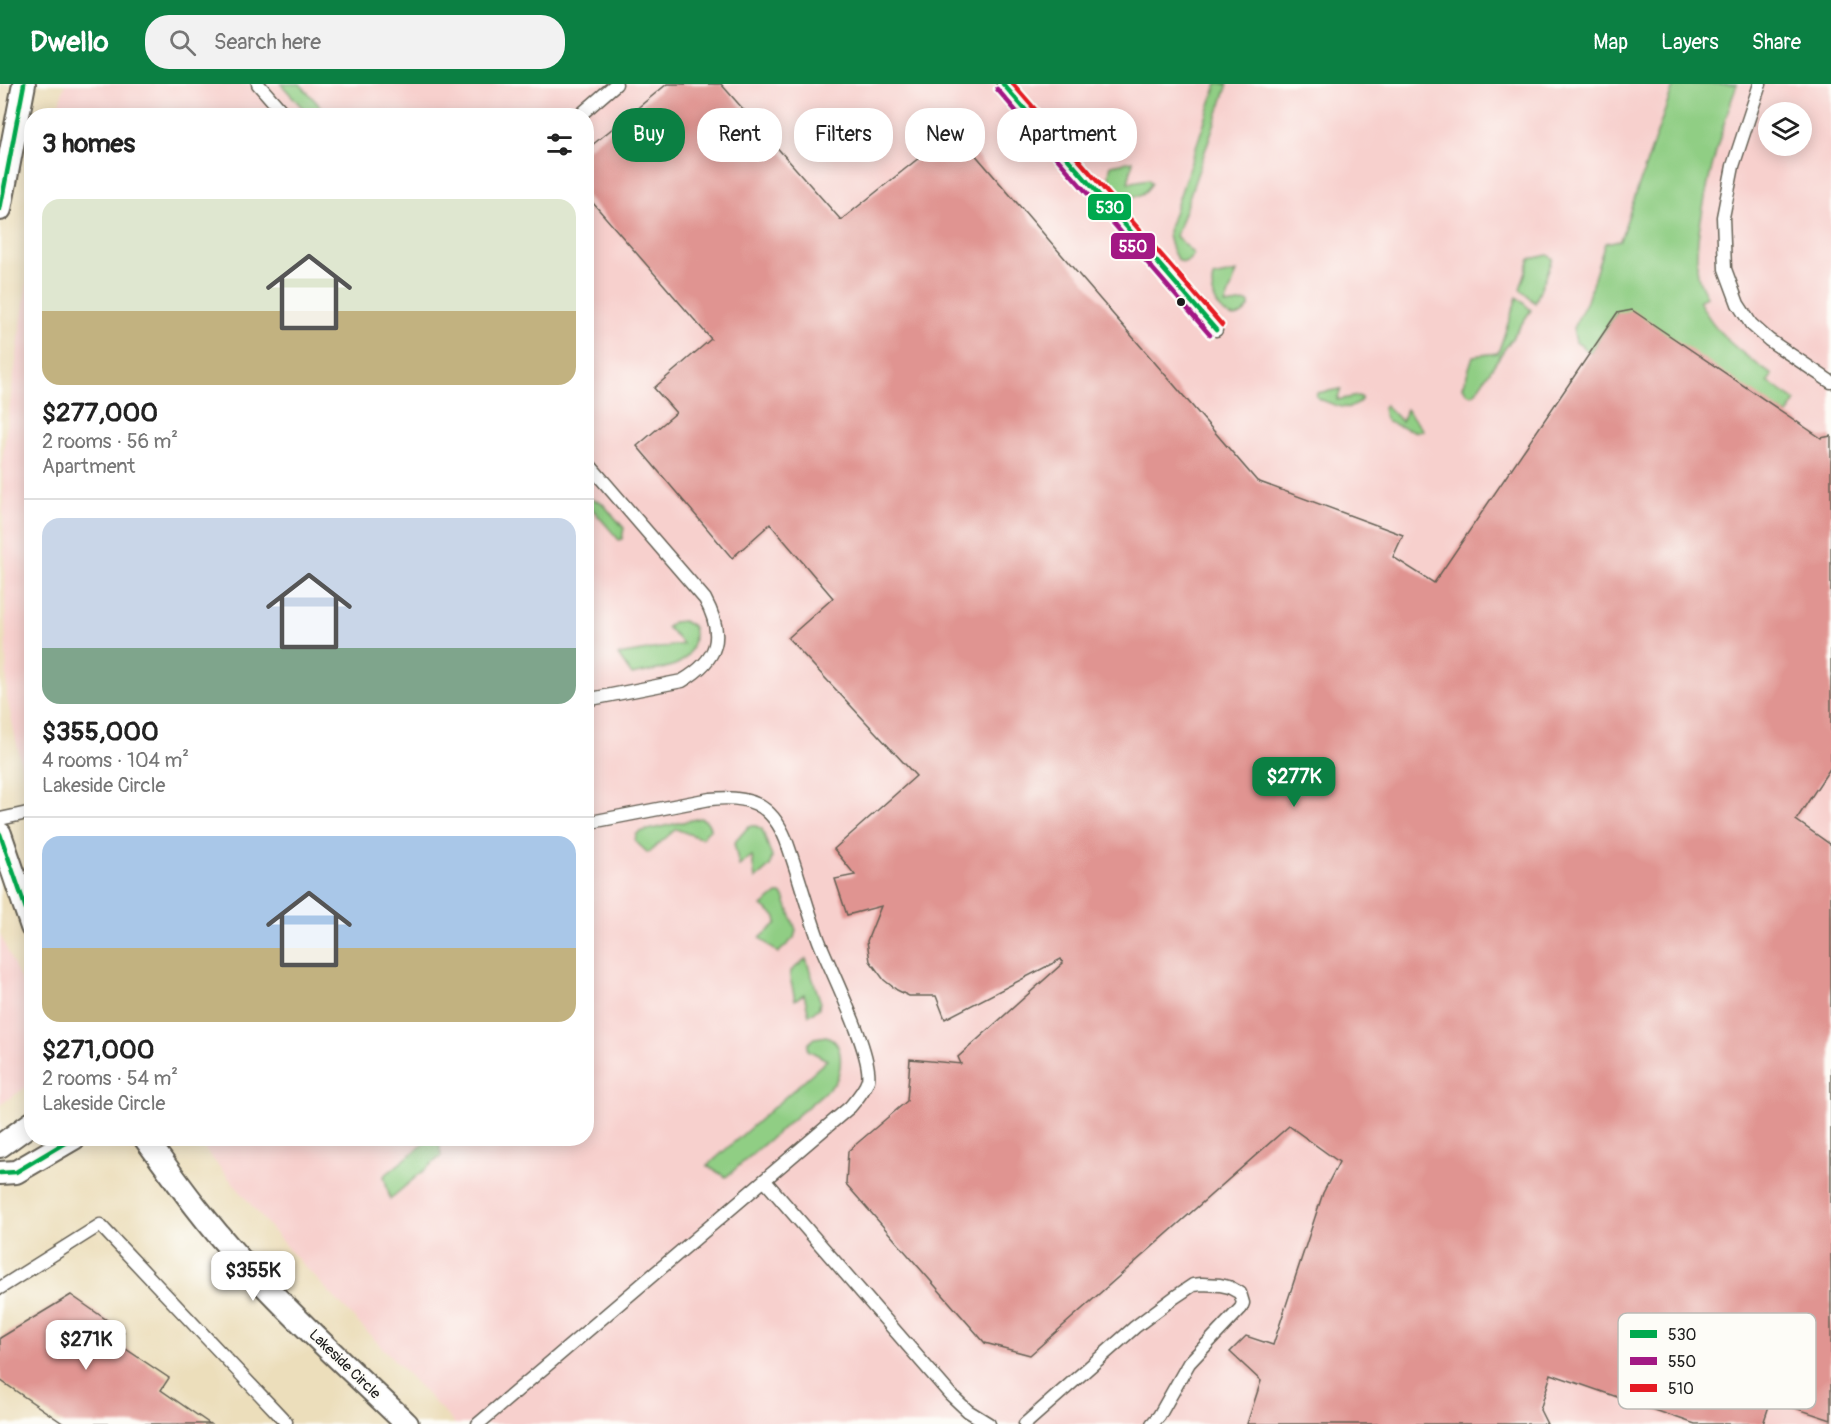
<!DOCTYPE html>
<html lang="en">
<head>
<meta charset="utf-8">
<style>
  :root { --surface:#fff; --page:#f2f2f2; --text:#222; --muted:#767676; --line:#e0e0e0; --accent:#0b8043 }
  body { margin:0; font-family:Pangolin,sans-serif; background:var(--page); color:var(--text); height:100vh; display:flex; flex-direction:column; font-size:22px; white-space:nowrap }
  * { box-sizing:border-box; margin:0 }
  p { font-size:20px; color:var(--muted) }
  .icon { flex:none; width:33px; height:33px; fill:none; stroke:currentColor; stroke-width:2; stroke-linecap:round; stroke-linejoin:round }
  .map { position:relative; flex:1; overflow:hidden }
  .panel { position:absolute; left:24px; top:24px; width:570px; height:1038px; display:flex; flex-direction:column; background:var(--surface); border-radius:24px; box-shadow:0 3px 15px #0003 }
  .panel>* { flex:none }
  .guide { position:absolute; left:612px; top:24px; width:570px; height:54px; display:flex; gap:12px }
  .buttons { position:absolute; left:1758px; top:18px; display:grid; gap:12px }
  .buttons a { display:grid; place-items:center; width:54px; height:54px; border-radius:50%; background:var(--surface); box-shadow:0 3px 15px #0003; font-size:30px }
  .price { position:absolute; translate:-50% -51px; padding:0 14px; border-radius:12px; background:#fff; color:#222; font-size:20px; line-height:39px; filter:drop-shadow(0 2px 3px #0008) }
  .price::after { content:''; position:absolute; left:50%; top:36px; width:18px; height:14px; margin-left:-9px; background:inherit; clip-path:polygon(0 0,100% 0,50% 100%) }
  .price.on { background:var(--accent); color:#fff }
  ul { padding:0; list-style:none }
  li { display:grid; align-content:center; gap:12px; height:318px; padding:0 18px }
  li+li { border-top:2px solid var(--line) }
  li span { display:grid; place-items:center; height:186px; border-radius:18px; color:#555 }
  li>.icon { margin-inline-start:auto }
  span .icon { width:108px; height:108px; fill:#fffc; stroke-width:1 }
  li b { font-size:26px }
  h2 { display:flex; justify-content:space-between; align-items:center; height:72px; padding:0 18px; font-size:26px }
  .chip { padding:0 21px; border-radius:24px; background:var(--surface); box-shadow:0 3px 15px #0003; font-size:21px; line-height:54px }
  .chip.on { background:var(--accent); color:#fff }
  header { display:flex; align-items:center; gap:36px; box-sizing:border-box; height:84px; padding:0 30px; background:var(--accent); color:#fff }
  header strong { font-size:28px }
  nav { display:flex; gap:33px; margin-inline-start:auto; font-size:21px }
  .search { width:420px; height:54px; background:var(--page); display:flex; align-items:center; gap:15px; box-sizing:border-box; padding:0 21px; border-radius:24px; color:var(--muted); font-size:22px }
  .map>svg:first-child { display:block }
  .built { fill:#f7d0cd; fill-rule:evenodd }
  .green { fill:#90ce84; stroke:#567550; stroke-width:1.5 }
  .building { fill:#e09491 }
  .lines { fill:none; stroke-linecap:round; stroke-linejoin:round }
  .service-casing { stroke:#656054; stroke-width:15 }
  .minor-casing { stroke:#656054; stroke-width:26 }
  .service { stroke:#fff; stroke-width:12 }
  .minor { stroke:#fff; stroke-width:22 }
  .bus-1-casing { stroke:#fdfcf7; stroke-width:9 }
  .bus-2-casing { stroke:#fdfcf7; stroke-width:9 }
  .bus-3-casing { stroke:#fdfcf7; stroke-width:9 }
  .bus-1 { stroke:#00a94e; stroke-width:4.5 }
  .bus-2 { stroke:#a31984; stroke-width:4.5 }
  .bus-3 { stroke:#e51a23; stroke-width:4.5 }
  .bus-dot { fill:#1c1c1c; stroke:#fdfcf7; stroke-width:2 }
  .labels { text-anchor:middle; stroke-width:4.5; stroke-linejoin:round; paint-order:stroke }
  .street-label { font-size:15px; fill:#1c1c1c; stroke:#fdfcf7 }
  .key { fill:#fdfcf7; stroke:#bab9b5; stroke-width:1.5 }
  .key-label { font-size:16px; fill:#1c1c1c }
  .line-badge { stroke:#fdfcf7; stroke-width:2 }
  .badge-label { font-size:16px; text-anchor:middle; font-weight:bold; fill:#fff }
</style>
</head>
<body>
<header>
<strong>Dwello</strong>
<div class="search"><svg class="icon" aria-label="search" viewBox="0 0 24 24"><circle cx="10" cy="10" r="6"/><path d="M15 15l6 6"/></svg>Search here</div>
<nav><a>Map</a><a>Layers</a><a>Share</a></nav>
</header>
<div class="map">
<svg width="1831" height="1340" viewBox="0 0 1831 1340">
  <rect width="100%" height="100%" fill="#fdfcf7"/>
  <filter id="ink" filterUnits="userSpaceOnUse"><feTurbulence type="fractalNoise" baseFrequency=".0167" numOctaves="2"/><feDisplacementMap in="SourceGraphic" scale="12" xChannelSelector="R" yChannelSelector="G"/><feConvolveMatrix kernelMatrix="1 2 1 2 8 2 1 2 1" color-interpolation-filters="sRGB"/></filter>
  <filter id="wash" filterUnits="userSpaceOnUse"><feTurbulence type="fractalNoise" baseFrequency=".008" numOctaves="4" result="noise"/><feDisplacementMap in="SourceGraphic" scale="24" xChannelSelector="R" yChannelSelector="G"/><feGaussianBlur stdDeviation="1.35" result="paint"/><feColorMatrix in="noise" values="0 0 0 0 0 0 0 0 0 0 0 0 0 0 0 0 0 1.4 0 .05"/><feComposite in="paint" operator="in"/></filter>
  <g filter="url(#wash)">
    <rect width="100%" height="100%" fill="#ecdebb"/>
    <!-- built -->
    <path class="built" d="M65,0h1766v1340h-1376l-167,-175 -92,-110 390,-1v-1022h-531zM1768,28h34v34h-34z
      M31,170v556l-24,-112 -5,-237z
      M0,850l32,72 -1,78 -31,21z"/>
    <!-- green -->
    <path class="green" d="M281,0h19l28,31h-19z
      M1217,0h11l-52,152 18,18c-15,23 -26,-10 -26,-23z
      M1674,0h63c-15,43 -27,85 -35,130 -4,20 -7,41 -4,61 1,7 5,14 9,21l-8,5c18,35 41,51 73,74l-4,7 28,19 -9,14 -170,-102 -27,39 -14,-10 -3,-14 14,-27 18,-58 15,-3z
      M1133,77l-5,22 20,-4 4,4c-4,6 -8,11 -14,13 -12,4 -28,-9 -29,-21 0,-3 1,-6 2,-10z
      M1548,171l5,4 -18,44 -15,-14 10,-30z
      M1237,188l-12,33 21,-3 3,1v4c-18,26 -42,-6 -36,-30z
      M1517,213l14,13 -56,83 -3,2 -5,-2 -4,-6 10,-31 25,-3z
      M1341,305l-4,11 21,-4 3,1v3c-12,15 -27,4 -42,-1l-3,-3 1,-3z
      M1385,321l17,17 4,-13 17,21 -7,2 -28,-10 -3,-4 -2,-10z
      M593,415l8,3 23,26 -2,11 -3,1 -32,-37 1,-3z
      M683,537l10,5c3,13 -1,30 -14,37 -10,6 -35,9 -47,12l-14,-20 65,-11 -16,-17 6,-5z
      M700,734c7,2 9,5 10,11l-8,9 -5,-1 -21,-8 -28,24 -13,-12 1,-6 3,-3z
      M749,742h7l6,3 10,28 -2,9 -15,13 -3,-23 -13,10 -5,-23z
      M777,810h4l3,3 12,33 -2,8 -16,15 -18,-15 17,-15 -1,-6 -14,-11z
      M806,875l14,41 -1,8 -10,7 -5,-21 -9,6 -5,-23 1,-6z
      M826,952c19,6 16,33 9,47l-109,94 -19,-11 120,-106 -19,-10v-6l7,-6z
      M430,1055h9l2,17 -51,43 -6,-23z"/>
    <g id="blocks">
      <!-- building -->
      <path class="building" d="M667,0h54l120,136 113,-90 303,351 146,54 -10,22 41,26 183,-270 15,-3 189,128 10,-2v331l-35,53 35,25v575l-60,-20 -8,24h-68l-144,-50 -11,36 7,14h-300l14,-43 -31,-29 16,-16 27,9 50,-152 16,-31 -50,-36 -259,229 -45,-12 -139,-159 2,-33 59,-50 3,-42 51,5 -3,-7 105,-94 -2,-4 -116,60 -9,-23h-27l-12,-6 -13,-10 -14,-19 -3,-20 14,-35 -34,9 -12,-36 20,-4 -21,-26 82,-73 -128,-138 45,-40 -63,-74 -38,34 -95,-112 39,-33 -22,-25 57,-49 -125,-144v-45z
        M71,1211l53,37 -7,11 52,35 -8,12 49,34h-146l-64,-44v-42z"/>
    </g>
  </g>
  <g filter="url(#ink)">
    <use href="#blocks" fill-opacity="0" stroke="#656054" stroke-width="1.5"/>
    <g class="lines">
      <!-- service casing -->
      <g class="service-casing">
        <path id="service" d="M258,0l28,32
          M1003,0l213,246
          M1760,0l-27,82 -10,51 2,52 13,35 13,20 18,16 62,42
          M579,32l37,-32
          M586,377l119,138c20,37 14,60 -23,82l-96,19
          M0,735l32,-7
          M765,1097l185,213 18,17 21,13
          M0,1204l100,-63 186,197 -1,2
          M478,1340l372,-317c6,-7 15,-17 18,-27 5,-25 -38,-111 -49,-139 -12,-33 -21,-68 -33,-101 -15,-37 -38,-45 -76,-41l-124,24
          M1025,1340l110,-97 40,-30 18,-12 9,-1 18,1 9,2 11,6 3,10 -2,5 -52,55 -30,53 -7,8"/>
      </g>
      <!-- minor casing -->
      <g class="minor-casing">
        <path id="minor" d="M0,125l24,-125
          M0,750l32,93
          M145,1054c30,41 59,82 93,119 53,59 112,112 169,167
          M0,1062l32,-23
          M0,1089l16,-1 58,-34"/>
      </g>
      <!-- service -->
      <use href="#service" class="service"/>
      <!-- minor -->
      <use href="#minor" class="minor"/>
      <!-- bus-1 casing -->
      <g class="bus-1-casing">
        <path id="bus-1" d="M1003,0l213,246
          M0,125l24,-125
          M0,750l32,92
          M0,1089l16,-1 57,-34"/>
      </g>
      <!-- bus-2 casing -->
      <g class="bus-2-casing">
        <path id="bus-2" d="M997,5l213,246"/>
      </g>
      <!-- bus-3 casing -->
      <g class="bus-3-casing">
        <path id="bus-3" d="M1013,0l209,241"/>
      </g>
      <!-- bus-1 -->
      <use href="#bus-1" class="bus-1"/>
      <!-- bus-2 -->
      <use href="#bus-2" class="bus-2"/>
      <!-- bus-3 -->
      <use href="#bus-3" class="bus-3"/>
    </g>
  </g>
  <!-- markers -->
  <circle class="bus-dot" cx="1181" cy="218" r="5"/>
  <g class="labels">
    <!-- street labels -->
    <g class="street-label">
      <text transform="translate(345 1280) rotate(44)" y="5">Lakeside Circle</text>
    </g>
  </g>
  <!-- legend -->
  <rect x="1618" y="1229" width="198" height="96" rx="9" class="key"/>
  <rect x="1630" y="1246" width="27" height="8" fill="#00a94e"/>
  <rect x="1630" y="1273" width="27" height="8" fill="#a31984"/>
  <rect x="1630" y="1300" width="27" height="8" fill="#e51a23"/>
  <g class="key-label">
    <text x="1668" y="1256">530</text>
    <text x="1668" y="1283">550</text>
    <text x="1668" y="1310">510</text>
  </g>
  <g class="line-badge">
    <rect x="1087" y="109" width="45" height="28" rx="6" fill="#00a94e"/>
    <rect x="1110" y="148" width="46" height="28" rx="6" fill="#a31984"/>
  </g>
  <g class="badge-label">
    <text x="1110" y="129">530</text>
    <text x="1133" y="168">550</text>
  </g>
</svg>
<div class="buttons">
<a><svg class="icon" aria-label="layers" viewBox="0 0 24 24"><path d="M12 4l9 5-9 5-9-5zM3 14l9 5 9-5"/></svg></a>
</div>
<b class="price on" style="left:1294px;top:724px">$277K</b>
<b class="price" style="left:253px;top:1218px">$355K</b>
<b class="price" style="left:86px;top:1287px">$271K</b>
<div class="guide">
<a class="chip on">Buy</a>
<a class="chip">Rent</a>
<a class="chip">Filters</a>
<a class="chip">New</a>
<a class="chip">Apartment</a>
</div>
<section class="panel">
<h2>3 homes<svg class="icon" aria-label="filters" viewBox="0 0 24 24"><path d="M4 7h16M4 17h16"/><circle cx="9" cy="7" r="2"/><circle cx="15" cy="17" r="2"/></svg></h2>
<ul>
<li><span style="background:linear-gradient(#dfe7d0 60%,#c2b280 0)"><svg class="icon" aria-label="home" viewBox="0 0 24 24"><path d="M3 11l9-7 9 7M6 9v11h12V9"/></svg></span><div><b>$277,000</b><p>2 rooms · 56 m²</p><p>Apartment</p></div></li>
<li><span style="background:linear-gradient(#c9d6e8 70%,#7fa58c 0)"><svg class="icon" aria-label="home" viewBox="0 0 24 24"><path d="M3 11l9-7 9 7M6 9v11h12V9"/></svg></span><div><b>$355,000</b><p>4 rooms · 104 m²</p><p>Lakeside Circle</p></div></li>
<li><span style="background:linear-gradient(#a9c7e8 60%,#c2b280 0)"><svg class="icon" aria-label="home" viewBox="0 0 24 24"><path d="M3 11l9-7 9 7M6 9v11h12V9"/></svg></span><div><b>$271,000</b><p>2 rooms · 54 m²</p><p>Lakeside Circle</p></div></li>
</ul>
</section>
</div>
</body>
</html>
